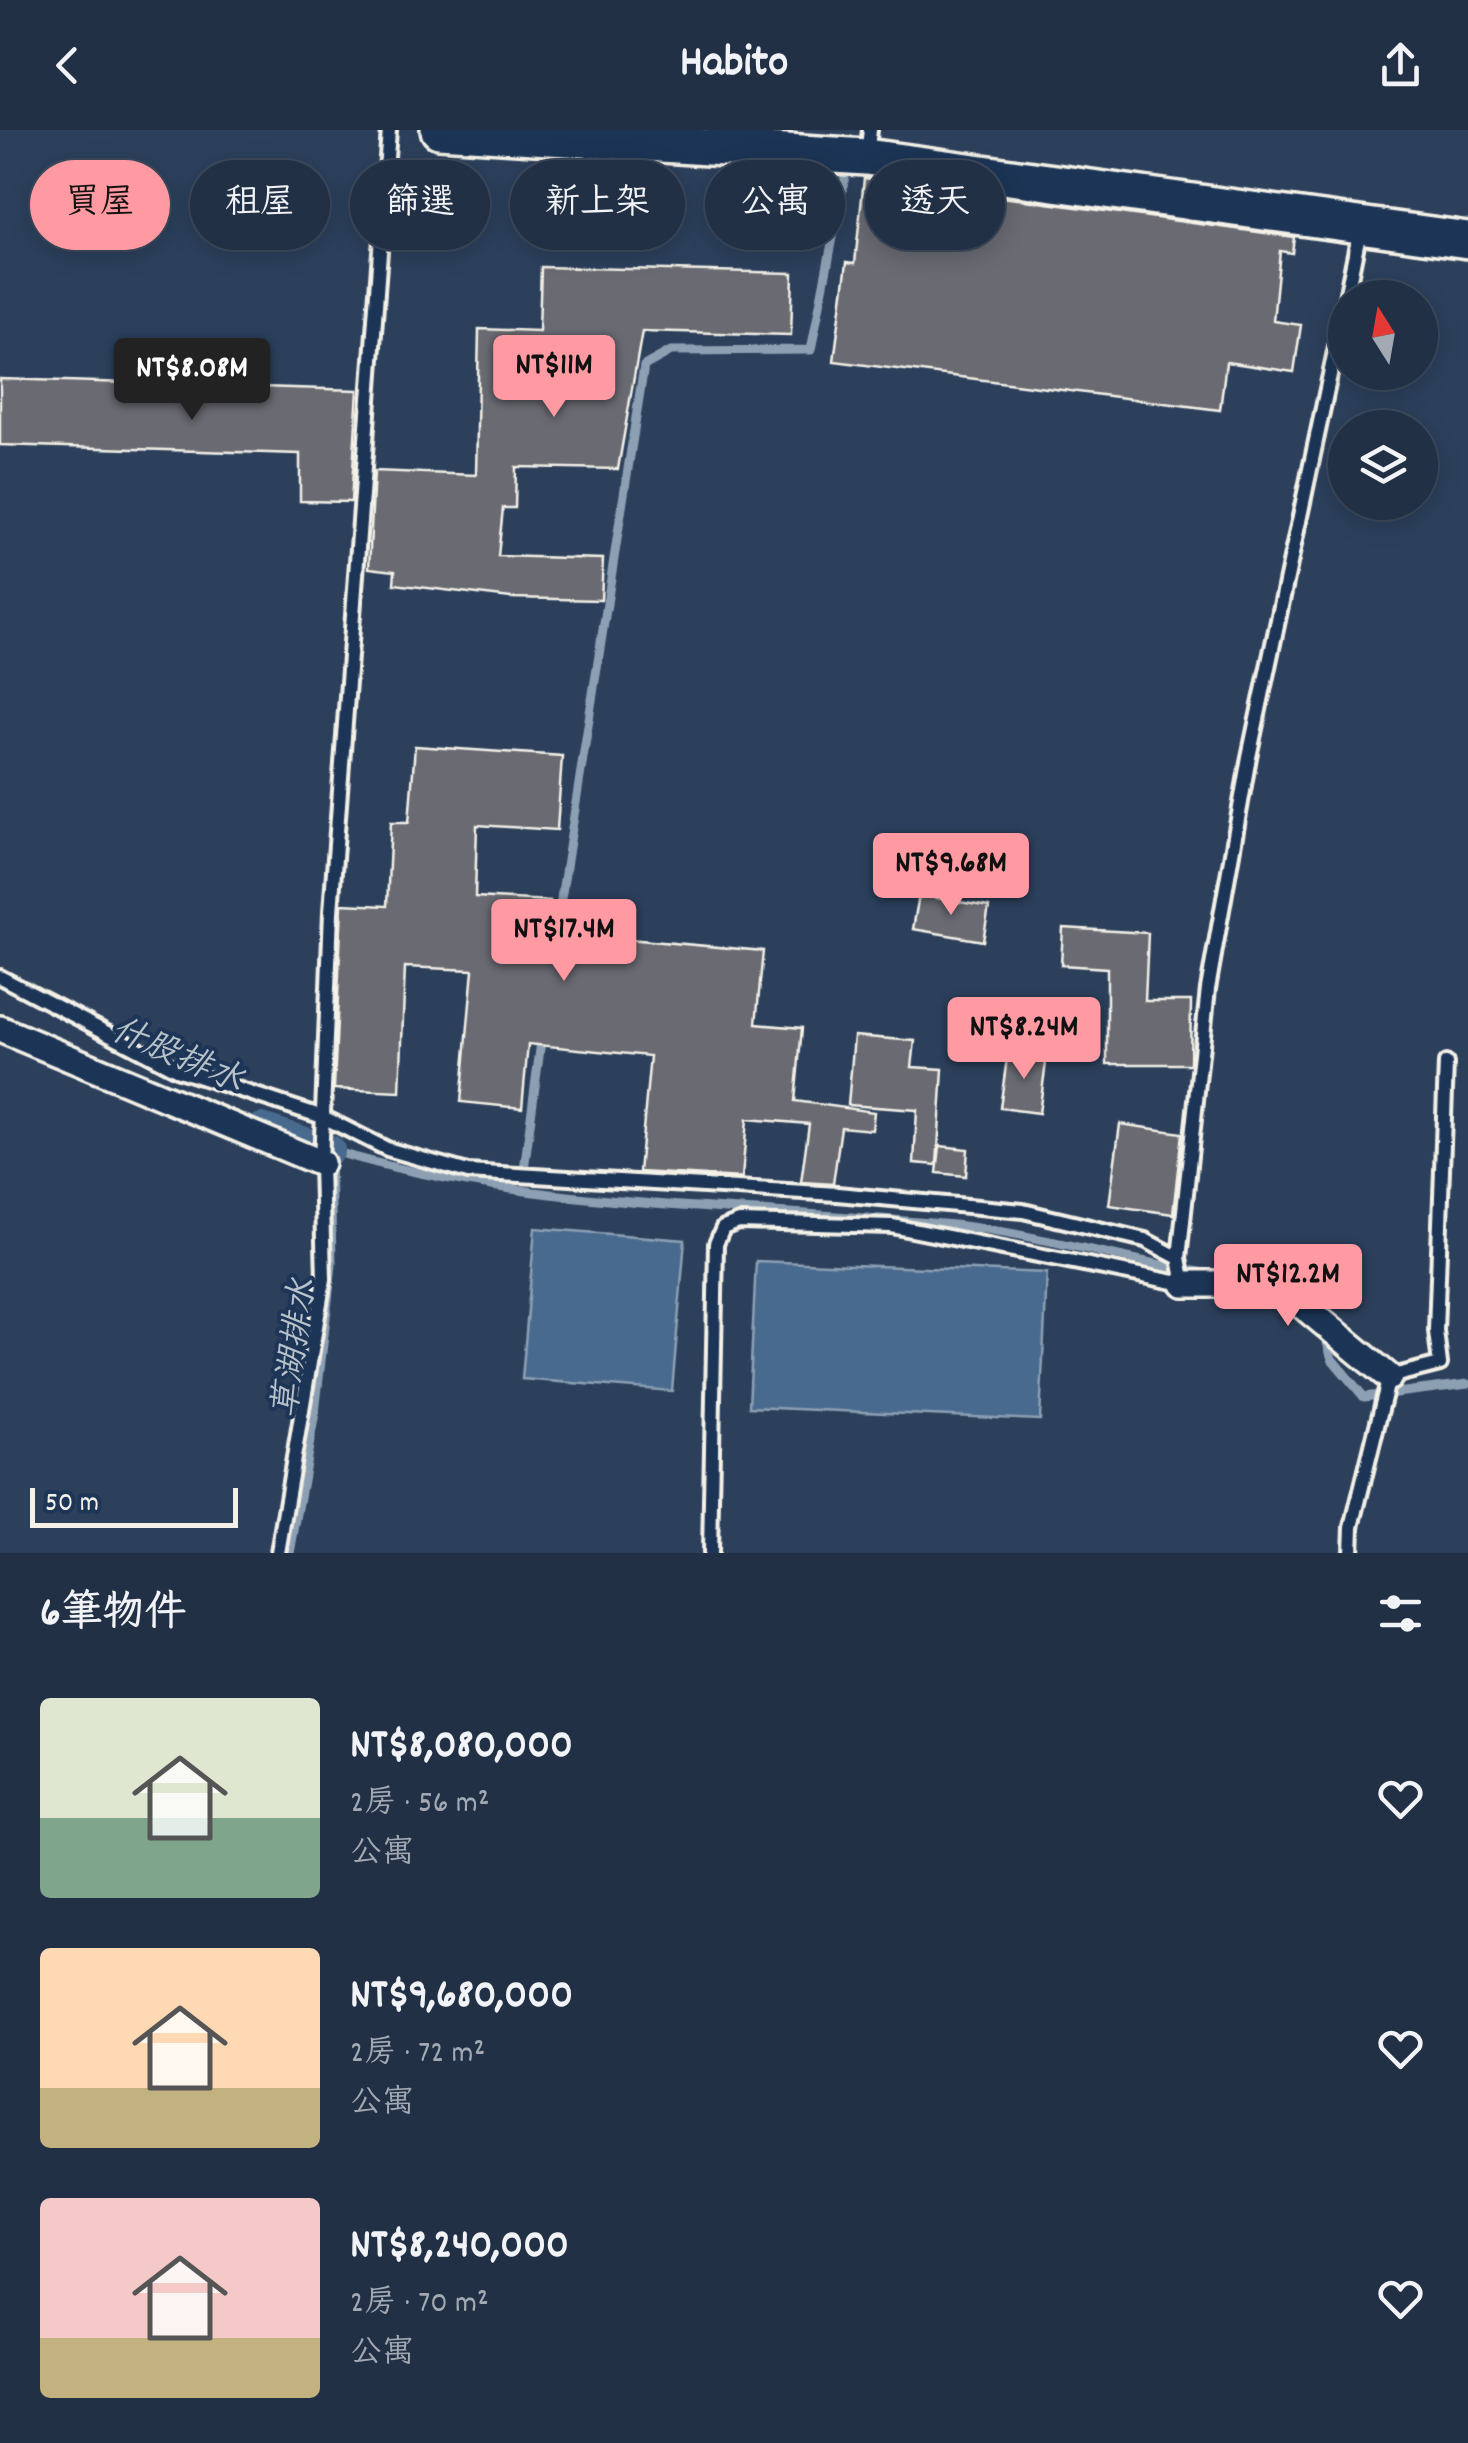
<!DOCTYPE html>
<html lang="zh-TW">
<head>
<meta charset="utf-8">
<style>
  :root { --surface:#213045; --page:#2d3c50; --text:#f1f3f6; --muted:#a2a9b3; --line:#3e4b5e; --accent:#ff9aa2 }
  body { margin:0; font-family:Dekko,"LXGW WenKai TC",sans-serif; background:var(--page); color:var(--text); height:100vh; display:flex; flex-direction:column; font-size:38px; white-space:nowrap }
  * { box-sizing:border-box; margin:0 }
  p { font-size:32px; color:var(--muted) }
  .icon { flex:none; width:55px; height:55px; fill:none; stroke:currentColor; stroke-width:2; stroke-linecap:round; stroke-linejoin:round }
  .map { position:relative; height:1423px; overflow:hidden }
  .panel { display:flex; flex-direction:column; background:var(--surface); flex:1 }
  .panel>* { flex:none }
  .guide { position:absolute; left:30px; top:30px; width:1410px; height:90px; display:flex; gap:20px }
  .needle { width:65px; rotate:349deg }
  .controls { position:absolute; left:1328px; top:150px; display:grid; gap:20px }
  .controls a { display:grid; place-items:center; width:110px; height:110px; border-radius:50%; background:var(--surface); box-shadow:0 5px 25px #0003,0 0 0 2px var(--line); font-size:50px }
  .scale { position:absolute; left:30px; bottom:25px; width:208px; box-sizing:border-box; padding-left:10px; border:5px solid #f4f1e8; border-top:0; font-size:28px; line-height:35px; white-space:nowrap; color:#f4f1e8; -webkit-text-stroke:8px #1d3557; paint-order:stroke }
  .price { position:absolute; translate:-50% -85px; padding:0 22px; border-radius:10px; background:var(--accent); color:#111; font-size:32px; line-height:65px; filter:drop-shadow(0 2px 5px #0008) }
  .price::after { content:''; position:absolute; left:50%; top:60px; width:30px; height:22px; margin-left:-15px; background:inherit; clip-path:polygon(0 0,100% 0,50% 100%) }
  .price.active { background:#222; color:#fff }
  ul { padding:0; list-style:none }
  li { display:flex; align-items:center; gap:30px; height:250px; padding:0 40px }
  li span { display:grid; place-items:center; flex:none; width:280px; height:200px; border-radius:10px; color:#555 }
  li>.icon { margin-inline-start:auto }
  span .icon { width:120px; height:120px; fill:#fffc; stroke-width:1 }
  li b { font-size:42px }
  h2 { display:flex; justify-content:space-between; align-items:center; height:120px; padding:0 40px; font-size:42px }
  .tag { padding:0 35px; border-radius:45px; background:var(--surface); box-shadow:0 5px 25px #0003,0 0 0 2px var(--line); font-size:35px; line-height:90px }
  .tag.active { background:var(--accent); color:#111 }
  header { display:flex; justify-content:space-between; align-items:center; height:130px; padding:0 40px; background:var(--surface); font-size:45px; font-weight:800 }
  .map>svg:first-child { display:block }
  .water { fill:#496a8f; stroke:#8da0b3; stroke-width:2.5 }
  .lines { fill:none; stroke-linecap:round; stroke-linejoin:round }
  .stream { stroke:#8da0b3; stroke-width:9 }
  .canal { stroke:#496a8f; stroke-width:30 }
  .building { fill:#696a72; stroke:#f4f1e8; stroke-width:2.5 }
  .lane-casing { stroke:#f4f1e8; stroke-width:20 }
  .street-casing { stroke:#f4f1e8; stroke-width:32 }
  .secondary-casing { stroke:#f4f1e8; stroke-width:42 }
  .lane { stroke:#1d3557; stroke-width:12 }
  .street { stroke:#1d3557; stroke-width:25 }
  .secondary { stroke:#1d3557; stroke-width:35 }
  .labels { text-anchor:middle; stroke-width:8; stroke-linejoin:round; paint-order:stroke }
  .water-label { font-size:35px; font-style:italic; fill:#b8c2c9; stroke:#1d3557 }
</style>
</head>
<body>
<header><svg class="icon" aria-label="back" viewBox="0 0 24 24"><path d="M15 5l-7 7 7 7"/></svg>Habito<svg class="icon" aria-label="share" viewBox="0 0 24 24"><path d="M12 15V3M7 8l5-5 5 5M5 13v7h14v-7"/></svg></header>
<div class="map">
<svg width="1468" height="1423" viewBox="0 0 1468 1423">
  <rect width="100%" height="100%" fill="#2c405c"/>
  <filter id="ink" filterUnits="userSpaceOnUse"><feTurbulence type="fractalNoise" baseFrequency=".01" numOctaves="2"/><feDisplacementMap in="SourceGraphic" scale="20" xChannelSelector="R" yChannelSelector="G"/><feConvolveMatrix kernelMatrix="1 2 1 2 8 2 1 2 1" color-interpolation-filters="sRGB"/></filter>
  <g filter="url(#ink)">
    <!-- water -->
    <path class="water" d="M535,1098l150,12 -13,151 -150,-12z
      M756,1131l291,12 -7,147 -291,-13z"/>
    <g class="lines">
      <!-- stream -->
      <path class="stream" d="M554,814l90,-578 27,-15 140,-1 37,-189
        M523,1047l19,-143
        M1291,1156l18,3 5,15
        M1324,1203l8,26 32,38 104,-13
        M290,1423l25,-140 17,-148 -2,-115c198,61 419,55 624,75 86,9 167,35 252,48"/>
      <!-- canal -->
      <path class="canal" d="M262,998l68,22"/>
    </g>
    <!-- building -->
    <path class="building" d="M864,48l430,59 -2,16 -12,-2 -7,70 28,4 -7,47 -68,-10 -6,48 -386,-49 13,-99 8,1z
      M541,137l252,6 -2,62 -149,-4 -24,138 -102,-2 -1,41h-12l-5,48 105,3 -2,41 -90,-2 -117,-14 1,-13 -26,-3 5,-97 102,4 3,-146 60,2z
      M0,249l358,11 -7,112 -51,-1v-47l-300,-9z
      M415,616l147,10 -5,74 -80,-5 -2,72 75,4 -1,31 214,19 -7,73 46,4 -7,73 79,11 -2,18 -31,-3 -8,57 -32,-2 8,-58 -62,-5 -5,59 -103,-6 11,-116 -122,-12 -6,64 -61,-6 12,-132 -68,-3 -5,125 -66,-3 8,-185 45,2 4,-84h18z
      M919,765l70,12 -6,34 -70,-12z
      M1063,798l85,5 -3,68h46l-1,63h-83v-96l-46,-3z
      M854,906l61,5 -3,26 31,2 -6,96 -23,-2 3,-53 -69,-5z
      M1008,921l39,5 -8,57 -39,-5z
      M1120,994l62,9 -9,81 -64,-9z
      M940,1016l28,3 -2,27 -29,-3z"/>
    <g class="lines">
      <!-- lane casing -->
      <g class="lane-casing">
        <path id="lane" d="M867,25l3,-25
          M1346,168l14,-69
          M0,847l176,92 147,48 64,32 81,23 369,22 186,17 122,29 34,18
          M278,1423l46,-274 -3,-116 10,-251 58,-782
          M710,1423l6,-309 7,-16 16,-6 153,4 292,58 -5,-26 29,-269 41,-232 96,-453
          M1351,1423l1,-26 37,-150 51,-13 -4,-33 10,-268"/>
      </g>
      <!-- street casing -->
      <g class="street-casing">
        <path id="street" d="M0,899l321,134
          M1184,1154h50l56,11 99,82"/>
      </g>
      <!-- secondary casing -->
      <g class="secondary-casing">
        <path id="secondary" d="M439,0l427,27 602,83"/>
      </g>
      <!-- lane -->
      <use href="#lane" class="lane"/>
      <!-- street -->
      <use href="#street" class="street"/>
      <!-- secondary -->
      <use href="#secondary" class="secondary"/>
    </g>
  </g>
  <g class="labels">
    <!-- water labels -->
    <g class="water-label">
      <text transform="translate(178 923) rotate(23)" y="12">什股排水</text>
      <text transform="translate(292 1218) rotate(-82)" y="12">草湖排水</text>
    </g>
  </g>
</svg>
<div class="controls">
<a><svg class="needle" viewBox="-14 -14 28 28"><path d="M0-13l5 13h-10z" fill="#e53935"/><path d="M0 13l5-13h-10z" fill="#a2a9b3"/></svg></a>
<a><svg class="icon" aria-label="layers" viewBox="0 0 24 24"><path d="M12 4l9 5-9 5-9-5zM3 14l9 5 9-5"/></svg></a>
</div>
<div class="scale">50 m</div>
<b class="price" style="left:554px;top:290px">NT$11M</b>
<b class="price active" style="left:192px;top:293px">NT$8.08M</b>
<b class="price" style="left:951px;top:788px">NT$9.68M</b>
<b class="price" style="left:564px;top:854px">NT$17.4M</b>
<b class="price" style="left:1024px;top:952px">NT$8.24M</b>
<b class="price" style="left:1288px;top:1199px">NT$12.2M</b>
<div class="guide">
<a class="tag active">買屋</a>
<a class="tag">租屋</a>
<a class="tag">篩選</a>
<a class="tag">新上架</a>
<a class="tag">公寓</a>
<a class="tag">透天</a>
</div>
</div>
<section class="panel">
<h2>6筆物件<svg class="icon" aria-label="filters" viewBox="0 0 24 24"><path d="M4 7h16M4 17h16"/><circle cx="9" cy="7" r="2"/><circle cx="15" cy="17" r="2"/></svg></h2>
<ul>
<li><span style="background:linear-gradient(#dfe7d0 60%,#7fa58c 0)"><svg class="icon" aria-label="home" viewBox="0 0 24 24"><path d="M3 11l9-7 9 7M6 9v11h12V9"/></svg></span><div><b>NT$8,080,000</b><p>2房 · 56 m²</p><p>公寓</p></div><svg class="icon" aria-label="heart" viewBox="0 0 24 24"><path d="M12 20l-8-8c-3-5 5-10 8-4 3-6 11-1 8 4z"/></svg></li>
<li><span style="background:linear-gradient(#ffd9b3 70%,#c2b280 0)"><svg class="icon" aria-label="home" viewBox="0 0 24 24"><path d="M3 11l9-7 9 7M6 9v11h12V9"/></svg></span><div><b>NT$9,680,000</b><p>2房 · 72 m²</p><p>公寓</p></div><svg class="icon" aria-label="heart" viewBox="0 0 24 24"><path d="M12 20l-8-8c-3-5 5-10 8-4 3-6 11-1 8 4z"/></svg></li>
<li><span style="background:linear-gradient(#f6c9c9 70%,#c2b280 0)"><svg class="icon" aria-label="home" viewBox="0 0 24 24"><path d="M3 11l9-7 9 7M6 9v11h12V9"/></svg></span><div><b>NT$8,240,000</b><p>2房 · 70 m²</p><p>公寓</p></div><svg class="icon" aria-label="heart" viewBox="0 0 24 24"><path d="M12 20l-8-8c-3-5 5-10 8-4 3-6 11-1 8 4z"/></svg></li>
</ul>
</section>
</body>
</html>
